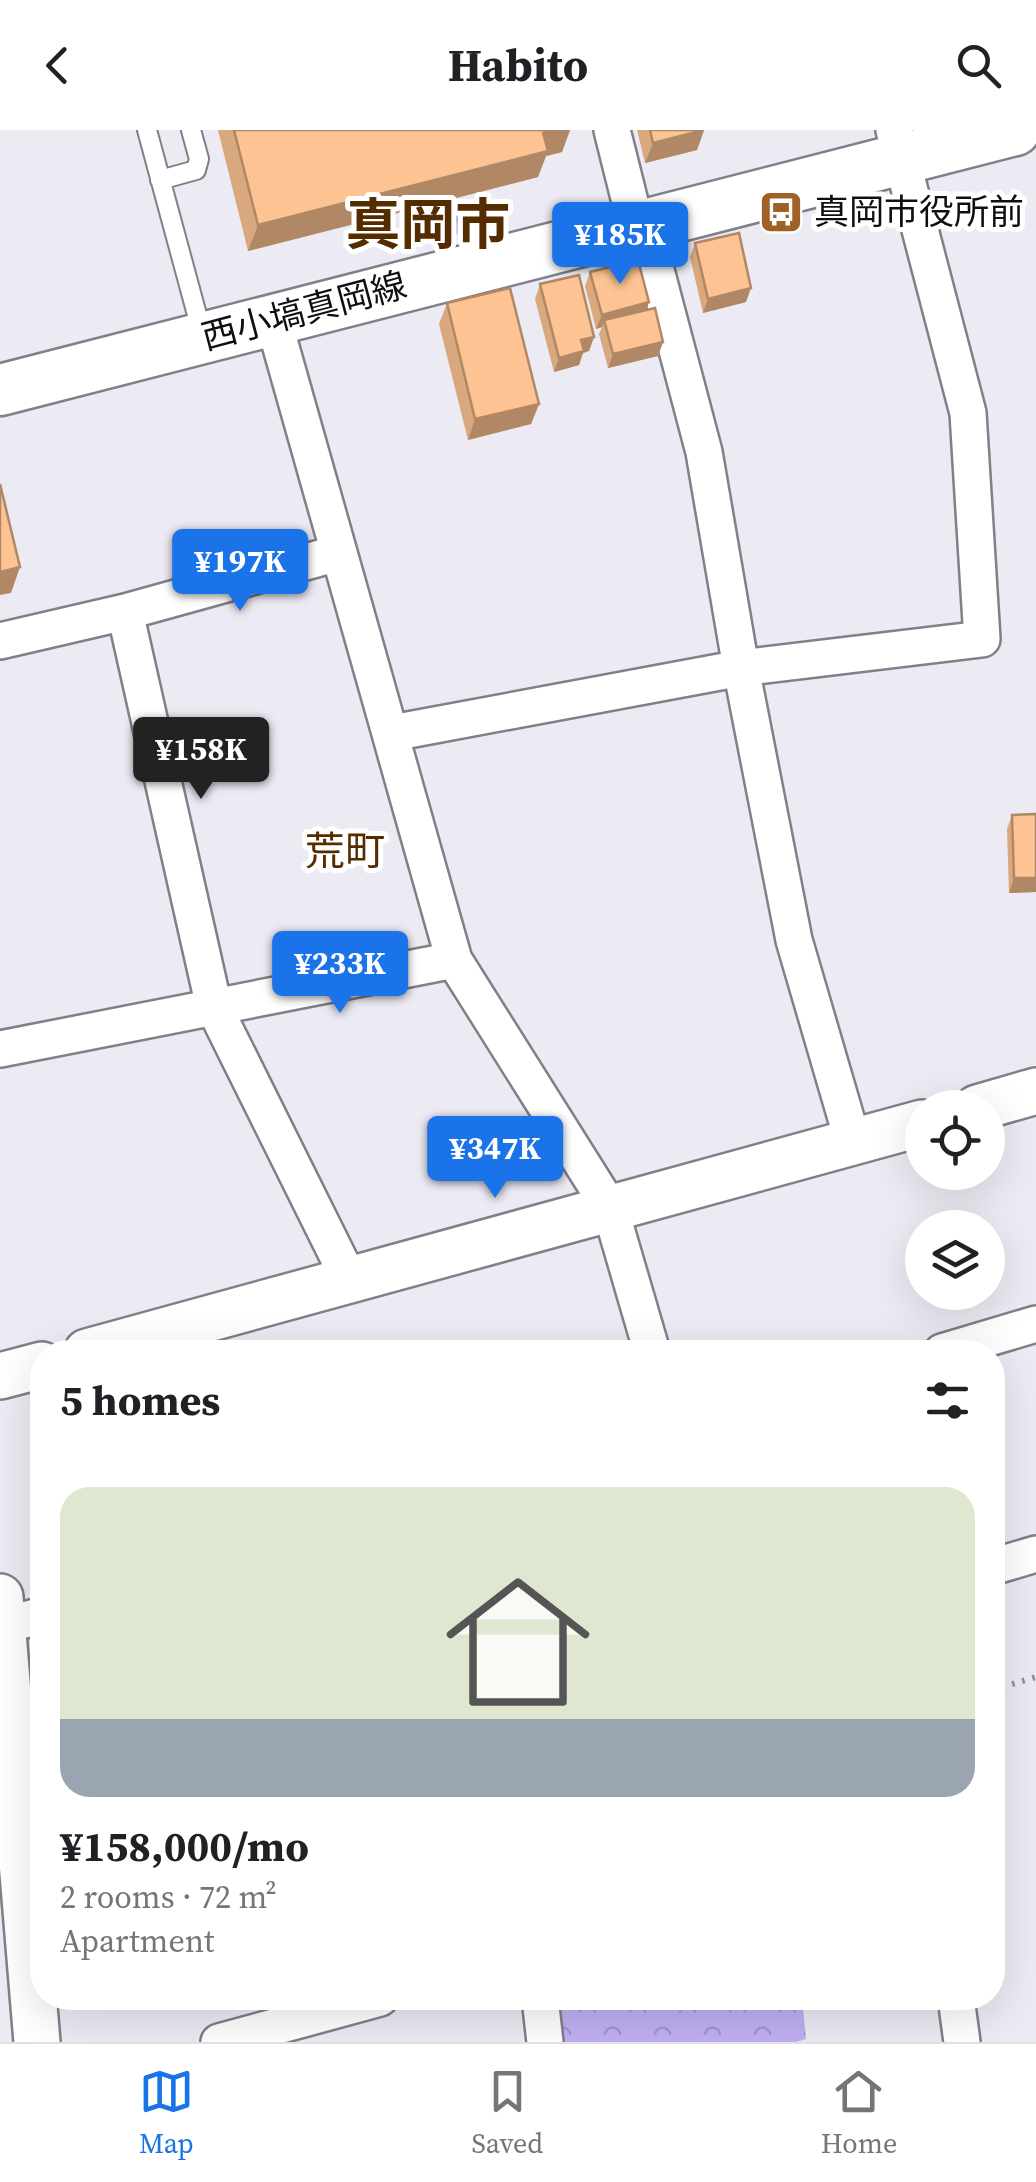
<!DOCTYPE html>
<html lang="en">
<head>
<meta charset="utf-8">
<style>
  :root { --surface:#fff; --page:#f6f6f6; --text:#202124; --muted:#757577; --line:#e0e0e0; --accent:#1a73e8 }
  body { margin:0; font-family:"Source Serif 4","Noto Sans JP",serif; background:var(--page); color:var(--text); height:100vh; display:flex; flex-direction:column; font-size:38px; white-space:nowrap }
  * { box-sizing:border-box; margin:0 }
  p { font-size:32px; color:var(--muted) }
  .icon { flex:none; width:55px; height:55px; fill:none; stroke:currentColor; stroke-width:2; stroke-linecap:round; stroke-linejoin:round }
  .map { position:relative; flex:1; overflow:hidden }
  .sheet { position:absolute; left:30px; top:1210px; width:975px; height:670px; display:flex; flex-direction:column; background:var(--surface); border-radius:40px; box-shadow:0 10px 40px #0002 }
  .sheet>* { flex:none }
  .fabs { position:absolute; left:905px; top:960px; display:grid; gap:20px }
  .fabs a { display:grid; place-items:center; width:100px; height:100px; border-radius:50%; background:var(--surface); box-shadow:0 10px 40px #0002; font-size:50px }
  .price { position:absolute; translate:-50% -85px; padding:0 22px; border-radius:10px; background:var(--accent); color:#fff; font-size:32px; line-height:65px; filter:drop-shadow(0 2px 5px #0008) }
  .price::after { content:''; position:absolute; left:50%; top:60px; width:30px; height:22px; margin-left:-15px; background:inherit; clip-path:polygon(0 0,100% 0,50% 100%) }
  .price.active { background:#222; color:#fff }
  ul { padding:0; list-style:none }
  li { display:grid; align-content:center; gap:20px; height:530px; padding:0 30px }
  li+li { border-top:2px solid var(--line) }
  li span { display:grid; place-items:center; height:310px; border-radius:30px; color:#555 }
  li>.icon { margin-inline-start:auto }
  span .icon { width:180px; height:180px; fill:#fffc; stroke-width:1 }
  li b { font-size:42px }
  h2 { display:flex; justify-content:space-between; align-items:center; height:120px; padding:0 30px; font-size:42px }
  header { display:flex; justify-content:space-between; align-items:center; height:130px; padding:0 30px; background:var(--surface); font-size:45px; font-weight:700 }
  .tabs { display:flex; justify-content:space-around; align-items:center; height:140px; border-top:2px solid var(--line); background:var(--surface); font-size:28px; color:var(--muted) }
  .tabs a { display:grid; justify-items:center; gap:5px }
  .tabs .active { color:var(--accent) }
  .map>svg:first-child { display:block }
  .grass { fill:url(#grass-tufts) }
  .forest { fill:url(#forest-crowns) }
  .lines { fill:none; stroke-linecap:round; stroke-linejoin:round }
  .service-casing { stroke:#817f88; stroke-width:22 }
  .minor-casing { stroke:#817f88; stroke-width:40 }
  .tertiary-casing { stroke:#817f88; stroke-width:50 }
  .secondary-casing { stroke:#817f88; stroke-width:55 }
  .path { stroke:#908f95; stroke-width:6; stroke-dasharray:2.5 8; stroke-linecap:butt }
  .service { stroke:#fff; stroke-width:18 }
  .minor { stroke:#fff; stroke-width:35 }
  .tertiary { stroke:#fff; stroke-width:45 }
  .secondary { stroke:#fff; stroke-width:50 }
  .tree { fill:#917db3 }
  .wall { fill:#daa87e }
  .shaded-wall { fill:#b18866 }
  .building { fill:#fdc392; stroke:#b18866; stroke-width:2.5 }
  .labels { text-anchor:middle; stroke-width:10; stroke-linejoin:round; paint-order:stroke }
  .poi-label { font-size:35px; fill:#0f0e12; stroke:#fff; text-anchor:start }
  .street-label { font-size:35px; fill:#0f0e12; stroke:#fff }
  .quarter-label { font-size:40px; fill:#552c00; stroke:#fff }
  .town-label { font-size:55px; font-weight:bold; fill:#552c00; stroke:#fff }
</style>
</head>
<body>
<header><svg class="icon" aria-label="back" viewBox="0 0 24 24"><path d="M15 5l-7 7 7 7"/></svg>Habito<svg class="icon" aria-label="search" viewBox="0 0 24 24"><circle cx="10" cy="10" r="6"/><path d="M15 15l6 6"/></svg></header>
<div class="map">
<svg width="1036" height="1912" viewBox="0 0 1036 1912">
  <defs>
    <pattern id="grass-tufts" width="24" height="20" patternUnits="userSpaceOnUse" patternTransform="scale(2.5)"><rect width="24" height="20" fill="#c0aff3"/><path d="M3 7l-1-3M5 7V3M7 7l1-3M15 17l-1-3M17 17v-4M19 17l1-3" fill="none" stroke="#a495cf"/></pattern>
    <pattern id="forest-crowns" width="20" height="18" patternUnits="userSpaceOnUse" patternTransform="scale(2.5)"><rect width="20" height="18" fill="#c0aff3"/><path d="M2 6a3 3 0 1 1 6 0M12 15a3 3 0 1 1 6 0" fill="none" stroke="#a495cf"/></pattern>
  </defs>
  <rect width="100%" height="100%" fill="#eceaf3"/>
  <!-- grass -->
  <path class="grass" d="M455,73l7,30 -54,13 -7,-30z"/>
  <!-- forest -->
  <path class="forest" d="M549,1868h253l4,41 -10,3h-244z"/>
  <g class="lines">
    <!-- service casing -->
    <g class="service-casing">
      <path id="service" d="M147,0l56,207
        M160,50l36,-10 3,-11 -8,-29"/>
    </g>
    <!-- minor casing -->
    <g class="minor-casing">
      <path id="minor" d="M612,0l24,96 16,29 52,197 37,216 53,272 59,202
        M273,189l181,641 156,248 42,144
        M125,482l89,395 136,274
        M0,511l125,-29 213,-59
        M392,603l349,-65 241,-29 -14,-226 -74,-283
        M0,919l454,-89
        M942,1222l94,-28
        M992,1437l44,-13
        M0,1497l42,-12
        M540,1868l5,44
        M956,1868l6,44
        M219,1912l161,-44"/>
    </g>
    <!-- tertiary casing -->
    <g class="tertiary-casing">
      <path id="tertiary" d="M977,978l59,-17
        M87,1222l835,-229
        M0,1246l42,-11
        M0,1467l37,445"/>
    </g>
    <!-- secondary casing -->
    <g class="secondary-casing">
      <path id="secondary" d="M0,260l1015,-260"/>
    </g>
    <!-- path -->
    <path class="path" d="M992,1560l44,-13"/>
    <!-- service -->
    <use href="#service" class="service"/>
    <!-- minor -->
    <use href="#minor" class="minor"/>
    <!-- tertiary -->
    <use href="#tertiary" class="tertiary"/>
    <!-- secondary -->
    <use href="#secondary" class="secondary"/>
  </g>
  <!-- trees -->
  <circle class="tree" cx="437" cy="93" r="11"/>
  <!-- wall -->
  <path class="wall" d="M218,0h352l-8,22 -16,4 -8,21 -290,74z
    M637,0h67l-7,20 -52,13z
    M695,113l51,59 -43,11 -13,-56z
    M590,142l59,30 -3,8 17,32 -5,14 -50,12 -9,-34 3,-7 -6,2 -11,-43z
    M540,154l54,53 -5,14 -6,2 -4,12 -25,7 -19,-73z
    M447,173l92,101 -8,20 -63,16 -29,-116z
    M1036,684v78l-27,1 -2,-64 5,-14z"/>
  <!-- shaded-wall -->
  <path class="shaded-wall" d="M555,0h15l-8,22 -16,4 -8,21 -290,74 10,-26z
    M704,0l-7,20 -52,13 8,-20z
    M751,158l-5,14 -43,11 5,-14z
    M649,172l-5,14 -40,4 -2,7 -6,2 6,-14z
    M594,207l-5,14 -6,2 -4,12 -25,7 5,-14 22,-18z
    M663,212l-5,14 -50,12 5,-14z
    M539,274l-8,20 -63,16 7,-21z
    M20,437l-9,26 -11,2v-23z
    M1014,748h22v14l-27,1z"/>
  <!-- building -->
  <path class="building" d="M234,0h321l-12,3 5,18 -290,74z
    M650,0h54l-51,13z
    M739,103l12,55 -43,11 -13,-56z
    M638,130l11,42 -47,13 -12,-43z
    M579,145l15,62 -13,3 3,11 -25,7 -19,-74z
    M510,158l29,116 -64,15 -28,-116z
    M655,178l8,34 -50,12 -9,-34z
    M0,354l20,83 -20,5z
    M1036,684v64h-22l-2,-63z"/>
  <!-- icons -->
  <defs>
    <g id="bus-square" transform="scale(2.25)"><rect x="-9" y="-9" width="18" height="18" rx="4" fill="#9f6226" stroke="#fff"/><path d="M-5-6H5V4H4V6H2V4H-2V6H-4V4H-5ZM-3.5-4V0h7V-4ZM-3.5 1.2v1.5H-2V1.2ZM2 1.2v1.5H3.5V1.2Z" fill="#fff"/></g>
  </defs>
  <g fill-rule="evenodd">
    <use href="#bus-square" x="781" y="82"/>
  </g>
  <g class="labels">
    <!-- poi labels -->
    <g class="poi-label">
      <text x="814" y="94">真岡市役所前</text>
    </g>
    <!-- street labels -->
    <g class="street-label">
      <text transform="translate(304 181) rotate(-15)" y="12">西小塙真岡線</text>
    </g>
    <!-- quarter labels -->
    <g class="quarter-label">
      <text x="345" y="735">荒町</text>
    </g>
    <!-- town labels -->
    <g class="town-label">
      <text x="428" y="114">真岡市</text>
    </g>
  </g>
</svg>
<div class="fabs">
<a><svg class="icon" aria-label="locate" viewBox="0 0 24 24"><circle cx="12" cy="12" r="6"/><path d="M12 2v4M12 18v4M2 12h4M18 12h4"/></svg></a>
<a><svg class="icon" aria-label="layers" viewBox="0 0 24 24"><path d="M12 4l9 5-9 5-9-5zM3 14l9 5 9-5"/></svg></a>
</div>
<b class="price" style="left:620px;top:157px">¥185K</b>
<b class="price" style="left:240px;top:484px">¥197K</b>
<b class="price active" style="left:201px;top:672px">¥158K</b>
<b class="price" style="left:340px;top:886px">¥233K</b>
<b class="price" style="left:495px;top:1071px">¥347K</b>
<section class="sheet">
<h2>5 homes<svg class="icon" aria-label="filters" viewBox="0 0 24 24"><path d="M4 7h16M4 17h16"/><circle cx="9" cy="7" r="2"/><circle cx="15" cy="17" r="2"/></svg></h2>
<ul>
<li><span style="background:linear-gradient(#dfe7d0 75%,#9aa5b1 0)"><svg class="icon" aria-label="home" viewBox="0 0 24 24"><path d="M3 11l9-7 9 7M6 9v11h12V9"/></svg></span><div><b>¥158,000/mo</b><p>2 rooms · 72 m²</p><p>Apartment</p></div></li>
</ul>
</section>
</div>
<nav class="tabs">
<a class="active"><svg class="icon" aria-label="map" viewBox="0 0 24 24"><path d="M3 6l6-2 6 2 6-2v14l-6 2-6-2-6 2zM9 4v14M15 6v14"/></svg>Map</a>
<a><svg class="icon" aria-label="saved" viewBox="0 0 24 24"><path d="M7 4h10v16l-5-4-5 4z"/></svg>Saved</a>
<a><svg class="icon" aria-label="home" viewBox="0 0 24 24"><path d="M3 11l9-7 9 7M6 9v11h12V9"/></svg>Home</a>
</nav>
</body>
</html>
